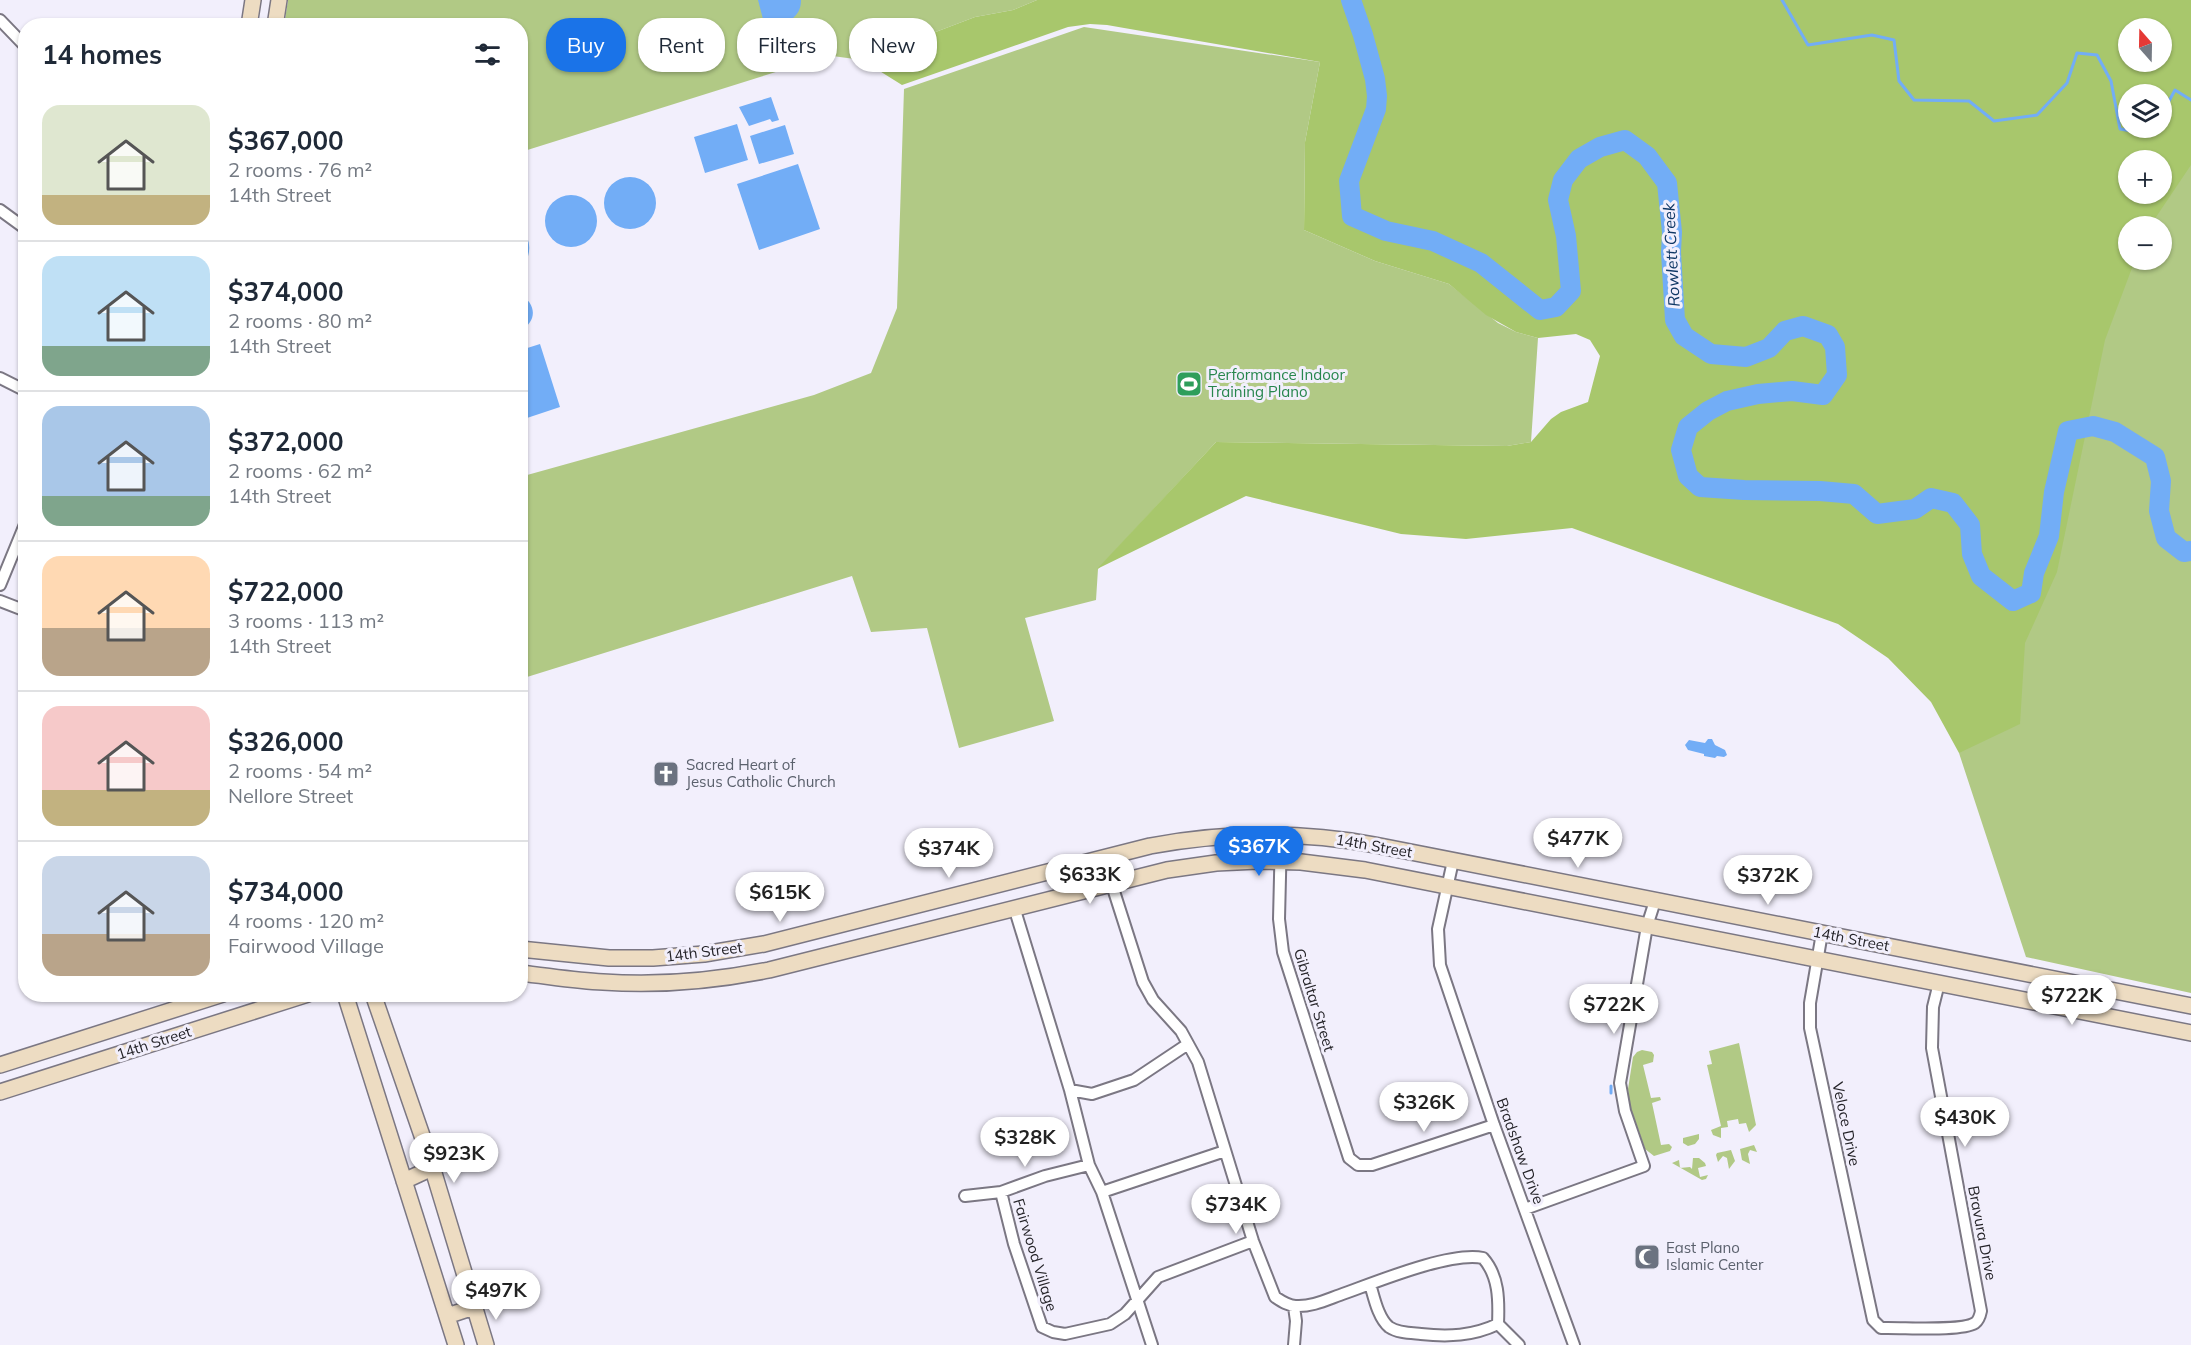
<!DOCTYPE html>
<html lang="en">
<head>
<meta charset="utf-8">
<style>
  :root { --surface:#fff; --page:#f2f2f3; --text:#1f2937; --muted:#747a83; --line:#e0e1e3; --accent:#1a73e8 }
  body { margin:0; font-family:Mulish,sans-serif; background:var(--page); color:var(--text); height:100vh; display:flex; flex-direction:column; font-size:22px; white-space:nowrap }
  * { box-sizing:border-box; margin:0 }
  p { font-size:20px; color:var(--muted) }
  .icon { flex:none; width:33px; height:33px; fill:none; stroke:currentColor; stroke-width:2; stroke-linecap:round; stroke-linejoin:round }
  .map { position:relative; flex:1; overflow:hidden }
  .panel { position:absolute; left:18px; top:18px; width:510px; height:984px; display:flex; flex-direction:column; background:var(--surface); border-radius:24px; box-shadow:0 2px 4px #0004 }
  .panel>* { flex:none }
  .banner { position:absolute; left:546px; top:18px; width:570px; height:54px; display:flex; gap:12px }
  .needle { width:39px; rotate:340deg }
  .tools { position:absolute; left:2118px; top:18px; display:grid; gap:12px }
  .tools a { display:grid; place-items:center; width:54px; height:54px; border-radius:50%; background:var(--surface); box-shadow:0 2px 4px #0004; font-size:30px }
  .price { position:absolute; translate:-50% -51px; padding:0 14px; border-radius:21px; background:#fff; color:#222; font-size:20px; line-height:39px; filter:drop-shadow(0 2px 3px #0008) }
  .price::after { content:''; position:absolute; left:50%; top:36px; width:18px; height:14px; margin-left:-9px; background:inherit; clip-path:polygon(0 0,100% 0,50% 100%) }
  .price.on { background:var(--accent); color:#fff }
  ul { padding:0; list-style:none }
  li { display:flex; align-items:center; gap:18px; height:150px; padding:0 24px }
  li+li { border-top:2px solid var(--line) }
  li span { display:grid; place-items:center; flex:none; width:168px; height:120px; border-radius:18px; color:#555 }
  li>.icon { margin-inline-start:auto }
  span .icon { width:72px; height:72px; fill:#fffc; stroke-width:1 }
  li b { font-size:26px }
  h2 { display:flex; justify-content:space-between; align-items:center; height:72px; padding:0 24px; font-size:26px }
  .chip { padding:0 21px; border-radius:24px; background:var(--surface); box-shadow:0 2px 4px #0004; font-size:21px; line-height:54px }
  .chip.on { background:var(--accent); color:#fff }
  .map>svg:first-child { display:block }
  .green { fill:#b1c985; fill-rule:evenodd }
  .forest { fill:#a8c76c; fill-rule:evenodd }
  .water { fill:#72adf6 }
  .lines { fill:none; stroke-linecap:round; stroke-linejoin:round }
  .stream { stroke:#72adf6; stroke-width:3 }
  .river { stroke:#72adf6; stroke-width:20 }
  .minor-casing { stroke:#7b7783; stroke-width:14 }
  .secondary-casing { stroke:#7b7783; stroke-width:18 }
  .minor { stroke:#fff; stroke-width:10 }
  .secondary { stroke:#eddcc2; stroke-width:15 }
  .labels { text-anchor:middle; stroke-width:6; stroke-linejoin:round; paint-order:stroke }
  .leisure-label { font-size:15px; fill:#27864d; stroke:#f2effc; text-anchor:start }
  .worship-label { font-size:15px; fill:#5b616d; stroke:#f2effc; text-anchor:start }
  .street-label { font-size:15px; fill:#242328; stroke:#f2effc }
  .water-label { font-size:16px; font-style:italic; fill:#0f3765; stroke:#f2effc }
</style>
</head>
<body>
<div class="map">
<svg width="2191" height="1345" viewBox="0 0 2191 1345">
  <rect width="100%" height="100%" fill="#f2effc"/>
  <!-- green -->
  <path class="green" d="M288,0h749l-24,10 -38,7 -113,43 -59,-8 -24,19 -258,81 -1,-126h-236z
    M1084,27l236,35 -15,80 -1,88 71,31 74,23 49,39 18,9 22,6 -7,104 -24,4 -291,-4 -118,127 -2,31 -71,18 29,103 -95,27 -32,-120 -56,4 -19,-56 -325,101 -7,-23v-177l294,-82 57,-22 26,-65 7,-219z
    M2191,154v839l-165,-36 -67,-204 49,-297 106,-251 48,-11zM2128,226h34v34h-34z
    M1739,1043l17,82 -7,7 -3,-9 -7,1 -1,-5 -11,2 1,6 -7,1v10l-8,-3 -2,-5 10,-4 -14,-61 5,-1 -3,-13z
    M1642,1050l10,2 2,3 -1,7 -10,3 8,33 9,-1 1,3 -9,3 9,42 8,-1 3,3 -2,4 -16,5 -9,-7 -15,-43 -2,-17 5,-32 4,-5z
    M1699,1134v5l-4,5 -7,2 -5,-3v-5z
    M1754,1145l3,7 -7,-2 -2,4 2,10 -8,-4 -2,-11z
    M1731,1150l4,11 -6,8 -2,-11 -4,-2 -5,6 -2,-7 1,-2z
    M1693,1158h6l6,5 1,3 -8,2 2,9 8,-2 -2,4 -4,1 -30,-17 7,-3 1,8 10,-1 2,2z"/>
  <!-- forest -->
  <path class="forest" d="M1037,0h1154v165l-41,61h-22v34h7l-30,80 -48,232 -32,71 -5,81 -61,29 -28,-51 -43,-44 -50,-34 -266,-96 -106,11 -65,-5 -155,-38 -149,73 119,-127 291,4 24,-4 20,-23 10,-7 27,-10 12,-46 -10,-16 -14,-6 -38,4 -22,-6 -30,-17 -37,-31 -74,-23 -71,-31 1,-88 15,-80 -213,-37 -17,-1 -22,3 -166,58 -40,-25 113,-43 38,-7zM2128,28h34v34h-34zM2128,94h34v34h-34zM2128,160h34v34h-34z"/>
  <!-- water -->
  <path class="water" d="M758,0h43c0,18 -14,22 -28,29l-9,-6z
    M771,97l8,23 -7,2 -2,-3 -21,7 -10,-19z
    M737,124l11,36 -43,13 -11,-36z
    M785,125l9,29 -35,10 -9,-28z
    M798,164l22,65 -61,21 -22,-66z
    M604 203a26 26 0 1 1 52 0a26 26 0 1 1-52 0Z
    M545 221a26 26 0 1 1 52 0a26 26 0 1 1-52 0Z
    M521,227c11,13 11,29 0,42z
    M520,295c17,8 17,27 1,35z
    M540,344l20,63 -39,13v-70z
    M1708,739h4l3,6 10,5 2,5 -3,2 -7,-1 -2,2 -11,-2v-2l-16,-4 -3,-5 4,-5 16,3z"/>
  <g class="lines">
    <!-- stream -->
    <path class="stream" d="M1782,0l26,45 64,-10 22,5 5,41 15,19 55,1 25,20 43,-6 30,-32 10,-30 20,2 14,26 9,48 18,3 9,-4
      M2162,114l13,-24 16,10
      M1611,1086v7"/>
    <!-- river -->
    <path class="river" d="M1351,0l12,35 12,44 2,17 -1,13 -27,72 3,35 34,15 47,10 48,22 59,47 16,-3 15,-16 -5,-55 -8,-36 5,-20 16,-21 21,-12 25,-7 22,16 20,27 5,49 -1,20 4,68 9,16 27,18 35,3 23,-9 16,-17 18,-5 25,9 7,12 2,28 -14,20 -31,-4 -34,3 -31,7 -19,10 -20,16 -7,23 7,26 12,11 44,3 76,1 34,3 23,20 38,-5 16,-11 22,5 17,22 2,29 9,22 32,25 18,-8 3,-20 15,-37 5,-44 14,-61 25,-5 22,6 40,25 6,24 -2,30 7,27 18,14 7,-1"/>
    <!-- minor casing -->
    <g class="minor-casing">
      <path id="minor" d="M0,20l26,27
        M0,210l26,19
        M0,378l26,13
        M0,585l26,-63
        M0,601l26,10
        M1281,835l-2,84 4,33 66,206 9,7h14l122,-40
        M1103,857l40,125 10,18 28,31 17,31 55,179 22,56c6,4 13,9 21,9 15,1 30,-6 44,-11 34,-12 110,-44 143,-37 16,18 16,42 15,66 -25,12 -50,13 -77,10 -11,-1 -23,-1 -32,-7 -11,-9 -15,-30 -19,-43
        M1453,861l-15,68 2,36 54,160 80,220
        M1014,907l56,183 19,75 13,27 50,153
        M1822,933l-12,70v25l63,292 8,8c20,-1 79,4 94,-5 4,-3 5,-7 6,-12l-49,-263 1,-41 6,-24
        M1070,1090l22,4 42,-14 54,-36
        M1001,1192l13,52 28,83 11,5 12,2 45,-10 15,-10 33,-37 95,-36
        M1102,1192l123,-41
        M965,1196l36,-4 44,-16 44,-11
        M1525,1209l119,-43 -19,-55 -5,-28 27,-157 8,-25
        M1498,1324l21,21
        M1294,1345l2,-24 -2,-14"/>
    </g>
    <!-- secondary casing -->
    <g class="secondary-casing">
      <path id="secondary" d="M249,26l4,-26
        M275,26l4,-26
        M520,949l89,9h44l51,-4 60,-10 386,-98c75,-14 150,-15 225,-1l816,161
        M520,973c28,3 56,8 83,9 57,4 111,-1 166,-12l398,-100 49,-7 41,-2 44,1 64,8 826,163
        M345,994l111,351
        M373,994l54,156 59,195
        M0,1065l223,-71
        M0,1092l308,-98
        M404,1181l28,-13
        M447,1316l27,-9"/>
    </g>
    <!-- minor -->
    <use href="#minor" class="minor"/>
    <!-- secondary -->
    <use href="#secondary" class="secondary"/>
  </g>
  <!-- icons -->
  <defs>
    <g id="stadium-square" transform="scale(1.35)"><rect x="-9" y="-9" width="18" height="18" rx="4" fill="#2e9e5b" stroke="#f2effc"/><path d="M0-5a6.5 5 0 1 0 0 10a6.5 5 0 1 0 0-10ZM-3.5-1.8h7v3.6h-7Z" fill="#fff"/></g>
    <g id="church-square" transform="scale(1.35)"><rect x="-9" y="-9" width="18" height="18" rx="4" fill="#6b7280" stroke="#f2effc"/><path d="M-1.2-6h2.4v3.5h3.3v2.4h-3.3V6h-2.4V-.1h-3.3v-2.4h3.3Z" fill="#fff"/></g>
    <g id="mosque-square" transform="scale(1.35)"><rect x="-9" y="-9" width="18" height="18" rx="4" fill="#6b7280" stroke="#f2effc"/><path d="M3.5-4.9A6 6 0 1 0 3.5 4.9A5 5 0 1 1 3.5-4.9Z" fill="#fff"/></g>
  </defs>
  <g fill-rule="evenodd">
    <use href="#stadium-square" x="1189" y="384"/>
    <use href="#church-square" x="666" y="774"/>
    <use href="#mosque-square" x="1647" y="1257"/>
  </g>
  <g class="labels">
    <!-- leisure labels -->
    <g class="leisure-label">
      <text x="1208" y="380">Performance Indoor<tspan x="1208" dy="17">Training Plano</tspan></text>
    </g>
    <!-- worship labels -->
    <g class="worship-label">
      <text x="686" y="770">Sacred Heart of<tspan x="686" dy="17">Jesus Catholic Church</tspan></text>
      <text x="1666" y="1253">East Plano<tspan x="1666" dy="17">Islamic Center</tspan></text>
    </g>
    <!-- street labels -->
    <g class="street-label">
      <text transform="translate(1374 846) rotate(10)" y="5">14th Street</text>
      <text transform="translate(1851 939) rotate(11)" y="5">14th Street</text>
      <text transform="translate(704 952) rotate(-7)" y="5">14th Street</text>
      <text transform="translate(1314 1000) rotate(73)" y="5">Gibraltar Street</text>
      <text transform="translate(154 1043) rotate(-18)" y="5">14th Street</text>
      <text transform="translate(1846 1124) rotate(78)" y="5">Veloce Drive</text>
      <text transform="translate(1520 1151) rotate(70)" y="5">Bradshaw Drive</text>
      <text transform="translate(1982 1233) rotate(79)" y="5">Bravura Drive</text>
      <text transform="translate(1035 1255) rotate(73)" y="5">Fairwood Village</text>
    </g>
    <!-- water labels -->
    <g class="water-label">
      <text transform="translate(1671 255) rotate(-93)" y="6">Rowlett Creek</text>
    </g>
  </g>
</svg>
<div class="tools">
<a><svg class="needle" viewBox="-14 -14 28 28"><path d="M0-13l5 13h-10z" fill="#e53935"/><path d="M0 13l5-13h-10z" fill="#747a83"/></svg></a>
<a><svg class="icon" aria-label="layers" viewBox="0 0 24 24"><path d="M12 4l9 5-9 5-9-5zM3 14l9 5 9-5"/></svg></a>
<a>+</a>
<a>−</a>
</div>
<b class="price" style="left:1578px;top:869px">$477K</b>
<b class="price on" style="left:1259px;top:877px">$367K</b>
<b class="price" style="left:949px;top:879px">$374K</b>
<b class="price" style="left:1090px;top:905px">$633K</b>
<b class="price" style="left:1768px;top:906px">$372K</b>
<b class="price" style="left:780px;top:923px">$615K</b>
<b class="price" style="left:2072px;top:1026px">$722K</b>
<b class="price" style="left:1614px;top:1035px">$722K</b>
<b class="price" style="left:1424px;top:1133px">$326K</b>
<b class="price" style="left:1965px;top:1148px">$430K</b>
<b class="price" style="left:1025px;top:1168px">$328K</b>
<b class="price" style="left:454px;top:1184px">$923K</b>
<b class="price" style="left:1236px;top:1235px">$734K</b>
<b class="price" style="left:496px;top:1321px">$497K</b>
<div class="banner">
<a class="chip on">Buy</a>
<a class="chip">Rent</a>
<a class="chip">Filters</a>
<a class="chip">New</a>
</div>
<section class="panel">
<h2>14 homes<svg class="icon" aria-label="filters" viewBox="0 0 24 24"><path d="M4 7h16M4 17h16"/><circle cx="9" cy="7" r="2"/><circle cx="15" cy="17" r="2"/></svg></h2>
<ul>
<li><span style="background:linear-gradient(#dfe7d0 75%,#c2b280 0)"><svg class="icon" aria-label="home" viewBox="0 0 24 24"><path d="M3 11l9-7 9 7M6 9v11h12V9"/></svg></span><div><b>$367,000</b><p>2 rooms · 76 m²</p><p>14th Street</p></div></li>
<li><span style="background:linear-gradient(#bfe0f5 75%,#7fa58c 0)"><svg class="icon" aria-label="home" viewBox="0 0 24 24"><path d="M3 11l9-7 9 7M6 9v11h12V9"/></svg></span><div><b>$374,000</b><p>2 rooms · 80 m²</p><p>14th Street</p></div></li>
<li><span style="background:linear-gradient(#a9c7e8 75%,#7fa58c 0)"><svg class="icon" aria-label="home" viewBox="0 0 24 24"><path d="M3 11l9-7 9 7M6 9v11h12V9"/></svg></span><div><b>$372,000</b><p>2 rooms · 62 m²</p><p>14th Street</p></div></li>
<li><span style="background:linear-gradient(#ffd9b3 60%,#b9a48a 0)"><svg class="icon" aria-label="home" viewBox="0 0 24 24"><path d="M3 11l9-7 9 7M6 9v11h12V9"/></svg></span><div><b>$722,000</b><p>3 rooms · 113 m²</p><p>14th Street</p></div></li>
<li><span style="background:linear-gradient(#f6c9c9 70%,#c2b280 0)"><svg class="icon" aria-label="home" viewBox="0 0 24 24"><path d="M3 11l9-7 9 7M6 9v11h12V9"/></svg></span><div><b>$326,000</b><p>2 rooms · 54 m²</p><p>Nellore Street</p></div></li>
<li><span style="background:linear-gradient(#c9d6e8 65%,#b9a48a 0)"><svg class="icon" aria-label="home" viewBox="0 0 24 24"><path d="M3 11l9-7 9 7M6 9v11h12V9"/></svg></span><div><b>$734,000</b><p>4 rooms · 120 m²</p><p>Fairwood Village</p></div></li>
</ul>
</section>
</div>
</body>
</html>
